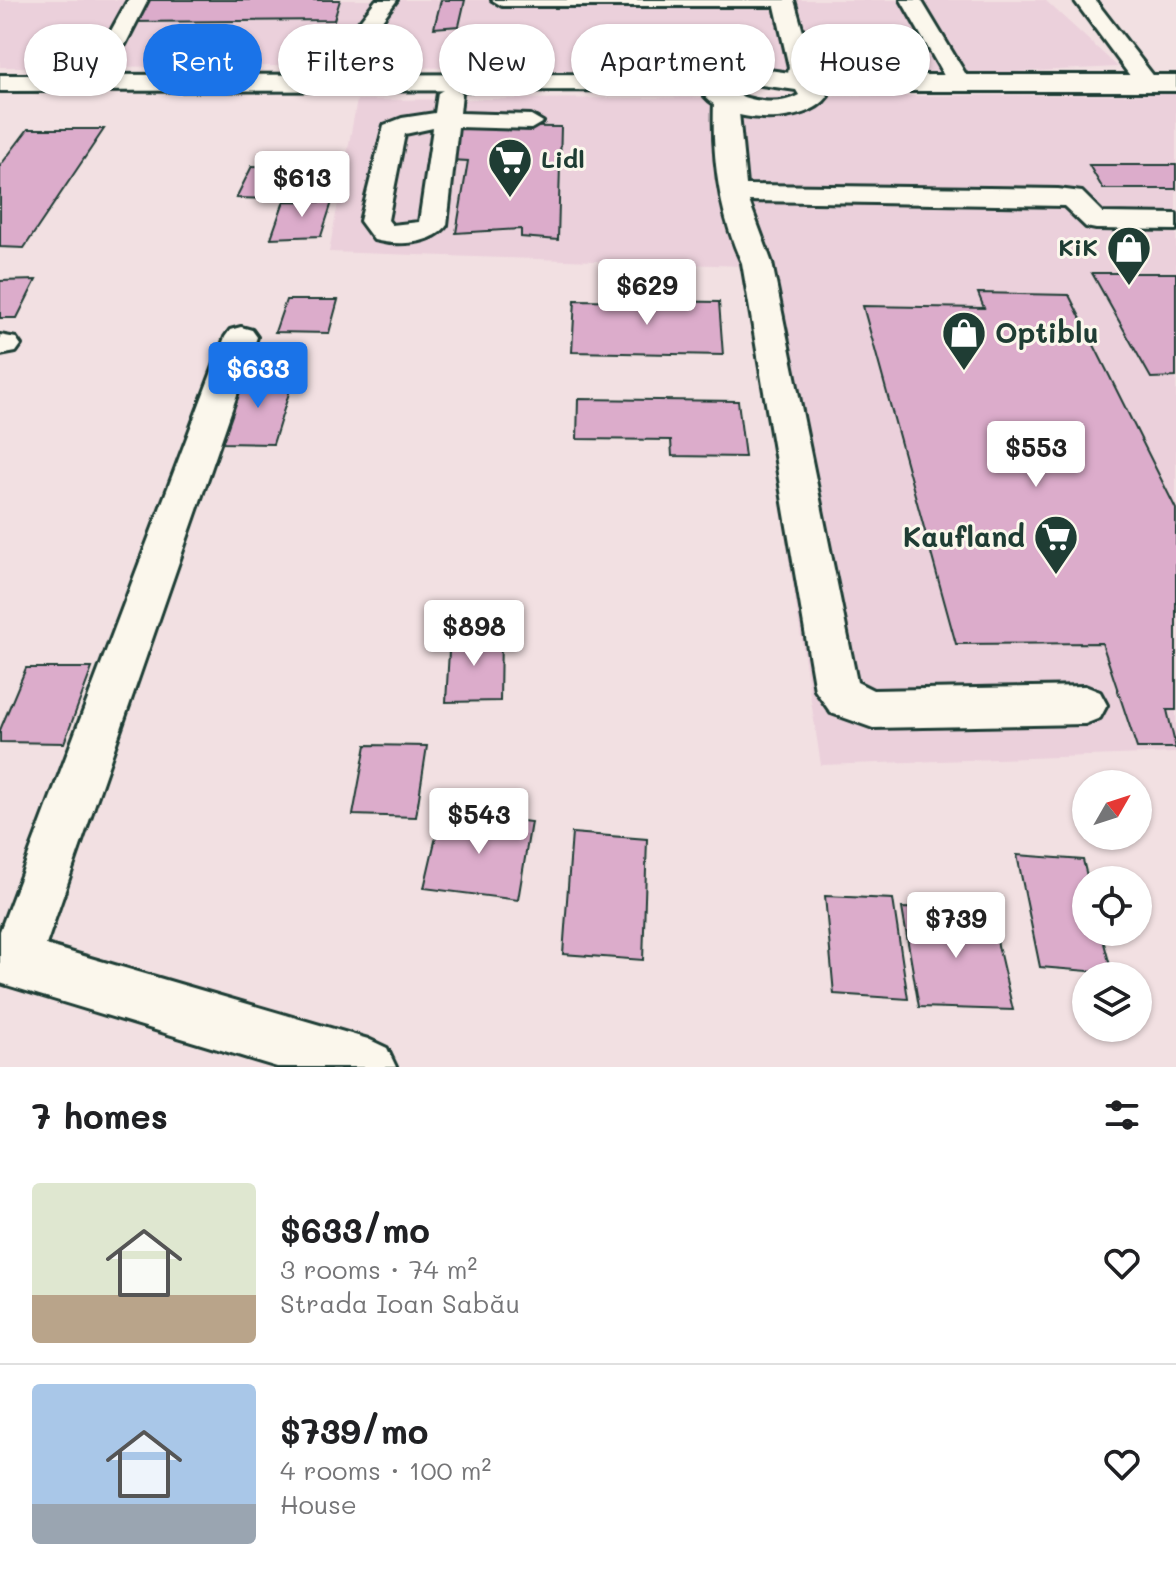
<!DOCTYPE html>
<html lang="en">
<head>
<meta charset="utf-8">
<style>
  :root { --surface:#fff; --page:#f6f6f6; --text:#202124; --muted:#757577; --line:#e0e0e0; --accent:#1a73e8 }
  body { margin:0; font-family:Mali,sans-serif; background:var(--page); color:var(--text); height:100vh; display:flex; flex-direction:column; font-size:30px; white-space:nowrap }
  * { box-sizing:border-box; margin:0 }
  p { font-size:26px; color:var(--muted) }
  .icon { flex:none; width:44px; height:44px; fill:none; stroke:currentColor; stroke-width:2; stroke-linecap:round; stroke-linejoin:round }
  .map { position:relative; height:1067px; overflow:hidden }
  .drawer { display:flex; flex-direction:column; background:var(--surface); flex:1 }
  .drawer>* { flex:none }
  .guide { position:absolute; left:24px; top:24px; width:1128px; height:72px; display:flex; gap:16px }
  .needle { width:52px; rotate:51deg }
  .buttons { position:absolute; left:1072px; top:770px; display:grid; gap:16px }
  .buttons a { display:grid; place-items:center; width:80px; height:80px; border-radius:50%; background:var(--surface); box-shadow:0 2px 6px #0004; font-size:40px }
  .price { position:absolute; translate:-50% -68px; padding:0 18px; border-radius:8px; background:#fff; color:#222; font-size:26px; line-height:52px; filter:drop-shadow(0 2px 4px #0008) }
  .price::after { content:''; position:absolute; left:50%; top:48px; width:24px; height:18px; margin-left:-12px; background:inherit; clip-path:polygon(0 0,100% 0,50% 100%) }
  .price.selected { background:var(--accent); color:#fff }
  ul { padding:0; list-style:none }
  li { display:flex; align-items:center; gap:24px; height:200px; padding:0 32px }
  li+li { border-top:2px solid var(--line) }
  li span { display:grid; place-items:center; flex:none; width:224px; height:160px; border-radius:8px; color:#555 }
  li>.icon { margin-inline-start:auto }
  span .icon { width:96px; height:96px; fill:#fffc; stroke-width:1 }
  li b { font-size:34px }
  h2 { display:flex; justify-content:space-between; align-items:center; height:96px; padding:0 32px; font-size:34px }
  .chip { padding:0 28px; border-radius:36px; background:var(--surface); box-shadow:0 2px 6px #0004; font-size:28px; line-height:72px }
  .chip.selected { background:var(--accent); color:#fff }
  .map>svg:first-child { display:block }
  .built { fill:#ebd0db }
  .building { fill:#dcaccb; stroke:#1f3d34; stroke-width:2 }
  .lines { fill:none; stroke-linecap:round; stroke-linejoin:round }
  .minor-casing { stroke:#1f3d34; stroke-width:6 }
  .major-casing { stroke:#1f3d34; stroke-width:6 }
  .minor { fill:#fbf7ec; fill-rule:evenodd }
  .major { fill:#fbf7ec; fill-rule:evenodd }
  .labels { text-anchor:middle; stroke-width:6; stroke-linejoin:round; paint-order:stroke }
  .far-poi-label { font-size:24px; font-weight:bold; fill:#1f3d34; stroke:#fbf7ec; text-anchor:start }
  .poi-label { font-size:28px; font-weight:bold; fill:#1f3d34; stroke:#fbf7ec; text-anchor:start }
</style>
</head>
<body>
<div class="map">
<svg width="1176" height="1067" viewBox="0 0 1176 1067">
  <rect width="100%" height="100%" fill="#f2e0e2"/>
  <filter id="ink" filterUnits="userSpaceOnUse"><feTurbulence type="fractalNoise" baseFrequency=".0125" numOctaves="2"/><feDisplacementMap in="SourceGraphic" scale="16" xChannelSelector="R" yChannelSelector="G"/><feConvolveMatrix kernelMatrix="1 2 1 2 8 2 1 2 1" color-interpolation-filters="sRGB"/></filter>
  <g filter="url(#ink)">
    <!-- built -->
    <path class="built" d="M0,0h1045l73,67 -102,5 -231,1 -55,-7 -146,5 -225,-5 -359,1z
      M1176,94v659l-355,12 -78,-499 -414,-14 28,-152z"/>
    <!-- building -->
    <path class="building" d="M144,0h196l-6,20 -204,2z
      M441,0h24l-6,26 -25,2z
      M456,126l105,1 -3,113 -37,-3v-8l-65,4 12,-72 -17,-1z
      M28,129h76l-80,119 -24,-1v-81z
      M1089,165h87v24h-73z
      M252,166l44,2 -15,31 -45,-1z
      M284,201l48,1 -11,34 -50,2z
      M1092,273h84v104l-25,1z
      M36,280l-19,38h-17v-37z
      M978,293l91,2 107,214v201h-9l9,38h-39l-35,-105 -146,1 -93,-338 121,2z
      M286,300h52l-9,33 -54,-1z
      M575,300l144,2 4,53 -151,-3z
      M245,376l49,1 -21,67 -52,-1z
      M578,399l160,2 7,56 -73,-1 -1,-16 -94,-1z
      M501,632l-1,69 -54,1 4,-68z
      M26,668h66l-28,75 -64,-1v-12z
      M366,745l61,1 -11,71 -63,-2z
      M442,811l89,11 -13,78 -94,-12z
      M572,833l75,6 -4,121 -80,-6z
      M1017,855l66,5 5,20 -2,52h15l11,41 -72,-6z
      M825,896l68,3 15,100 -74,-5z
      M902,908l88,3 23,99 -94,-3z"/>
    <g class="lines">
      <!-- minor casing -->
      <g class="minor-casing">
        <path id="minor" d="M128,0h20l-23,45h-16l-3,-5z
          M376,0h21l-21,28 -31,61h-16l-4,-5 30,-57z
          M492,0h302l19,67 -2,14 -12,7 -12,-7 2,-14 -14,-61h-273z
          M901,0h20l50,83 -4,5h-16z
          M1074,0h21l64,83 -4,5h-16z
          M624,43l105,1 18,7 19,25 -12,7 -8,-2 -21,-23 -101,-1 -22,4 3,21 -4,5h-16l-6,-31 3,-5z
          M450,86l12,7 -2,20 71,2 12,7 -12,7 -73,-2 -11,98c-14,20 -51,21 -73,15l-14,-19 24,-96 18,-7 33,-5 3,-20zM433,128l-14,94 -27,3 -4,-5 17,-86z
          M726,95l12,7 8,83 312,4 24,3 21,21 73,1v16l-80,-1 -10,-2 -22,-21 -315,-5 23,62 85,419 16,8 212,-4 15,6 7,13 -7,13 -15,6 -212,4 -42,-15 -16,-23 -73,-427c-23,-50 -30,-106 -28,-161z
          M241,327l11,3 5,7 -211,608 322,94 19,9 9,19h-119l-277,-84v-52l225,-594 5,-7z
          M0,335l16,3 5,7 -5,7 -16,3z"/>
      </g>
      <!-- major casing -->
      <g class="major-casing">
        <path id="major" d="M754,68l51,7h371v16h-351l3,5c-22,32 -110,29 -127,-6l-701,1v-16l718,-1zM754,84l42,6 3,5c-19,11 -49,7 -69,-4l6,-5z"/>
      </g>
      <!-- minor -->
      <use href="#minor" class="minor"/>
      <!-- major -->
      <use href="#major" class="major"/>
    </g>
  </g>
  <!-- icons -->
  <defs>
    <g id="supermarket-pin" transform="scale(2.3)"><path d="M0 17L-7.5 6A9.5 9.5 0 1 1 7.5 6Z" fill="#1f3d34" stroke="#fbf7ec"/><path d="M-6-5.5h2.5l.6 2H6L4.5 2H-2.5L-4.4-4H-6ZM-1.5 3.2a1.3 1.3 0 1 0 .1 0ZM3 3.2a1.3 1.3 0 1 0 .1 0Z" fill="#fff"/></g>
    <g id="shop-pin" transform="scale(2.3)"><path d="M0 17L-7.5 6A9.5 9.5 0 1 1 7.5 6Z" fill="#1f3d34" stroke="#fbf7ec"/><path d="M-5-2.5h2.3a2.7 3.5 0 0 1 5.4 0H5L5.5 6h-11ZM-1.5-2.5h3a1.5 2.3 0 0 0-3 0Z" fill="#fff"/></g>
  </defs>
  <g fill-rule="evenodd">
    <use href="#supermarket-pin" x="510" y="160"/>
    <use href="#shop-pin" x="1129" y="248"/>
    <use href="#shop-pin" x="964" y="333"/>
    <use href="#supermarket-pin" x="1056" y="537"/>
  </g>
  <g class="labels">
    <!-- far-poi labels -->
    <g class="far-poi-label">
      <text x="541" y="168">Lidl</text>
      <text x="1098" y="256" text-anchor="end">KiK</text>
    </g>
    <!-- poi labels -->
    <g class="poi-label">
      <text x="995" y="343">Optiblu</text>
      <text x="1025" y="547" text-anchor="end">Kaufland</text>
    </g>
  </g>
</svg>
<div class="buttons">
<a><svg class="needle" viewBox="-14 -14 28 28"><path d="M0-13l5 13h-10z" fill="#e53935"/><path d="M0 13l5-13h-10z" fill="#757577"/></svg></a>
<a><svg class="icon" aria-label="locate" viewBox="0 0 24 24"><circle cx="12" cy="12" r="6"/><path d="M12 2v4M12 18v4M2 12h4M18 12h4"/></svg></a>
<a><svg class="icon" aria-label="layers" viewBox="0 0 24 24"><path d="M12 4l9 5-9 5-9-5zM3 14l9 5 9-5"/></svg></a>
</div>
<b class="price" style="left:302px;top:219px">$613</b>
<b class="price" style="left:647px;top:327px">$629</b>
<b class="price selected" style="left:258px;top:410px">$633</b>
<b class="price" style="left:1036px;top:489px">$553</b>
<b class="price" style="left:474px;top:668px">$898</b>
<b class="price" style="left:479px;top:856px">$543</b>
<b class="price" style="left:956px;top:960px">$739</b>
<div class="guide">
<a class="chip">Buy</a>
<a class="chip selected">Rent</a>
<a class="chip">Filters</a>
<a class="chip">New</a>
<a class="chip">Apartment</a>
<a class="chip">House</a>
</div>
</div>
<section class="drawer">
<h2>7 homes<svg class="icon" aria-label="filters" viewBox="0 0 24 24"><path d="M4 7h16M4 17h16"/><circle cx="9" cy="7" r="2"/><circle cx="15" cy="17" r="2"/></svg></h2>
<ul>
<li><span style="background:linear-gradient(#dfe7d0 70%,#b9a48a 0)"><svg class="icon" aria-label="home" viewBox="0 0 24 24"><path d="M3 11l9-7 9 7M6 9v11h12V9"/></svg></span><div><b>$633/mo</b><p>3 rooms · 74 m²</p><p>Strada Ioan Sabău</p></div><svg class="icon" aria-label="heart" viewBox="0 0 24 24"><path d="M12 20l-8-8c-3-5 5-10 8-4 3-6 11-1 8 4z"/></svg></li>
<li><span style="background:linear-gradient(#a9c7e8 75%,#9aa5b1 0)"><svg class="icon" aria-label="home" viewBox="0 0 24 24"><path d="M3 11l9-7 9 7M6 9v11h12V9"/></svg></span><div><b>$739/mo</b><p>4 rooms · 100 m²</p><p>House</p></div><svg class="icon" aria-label="heart" viewBox="0 0 24 24"><path d="M12 20l-8-8c-3-5 5-10 8-4 3-6 11-1 8 4z"/></svg></li>
</ul>
</section>
</body>
</html>
